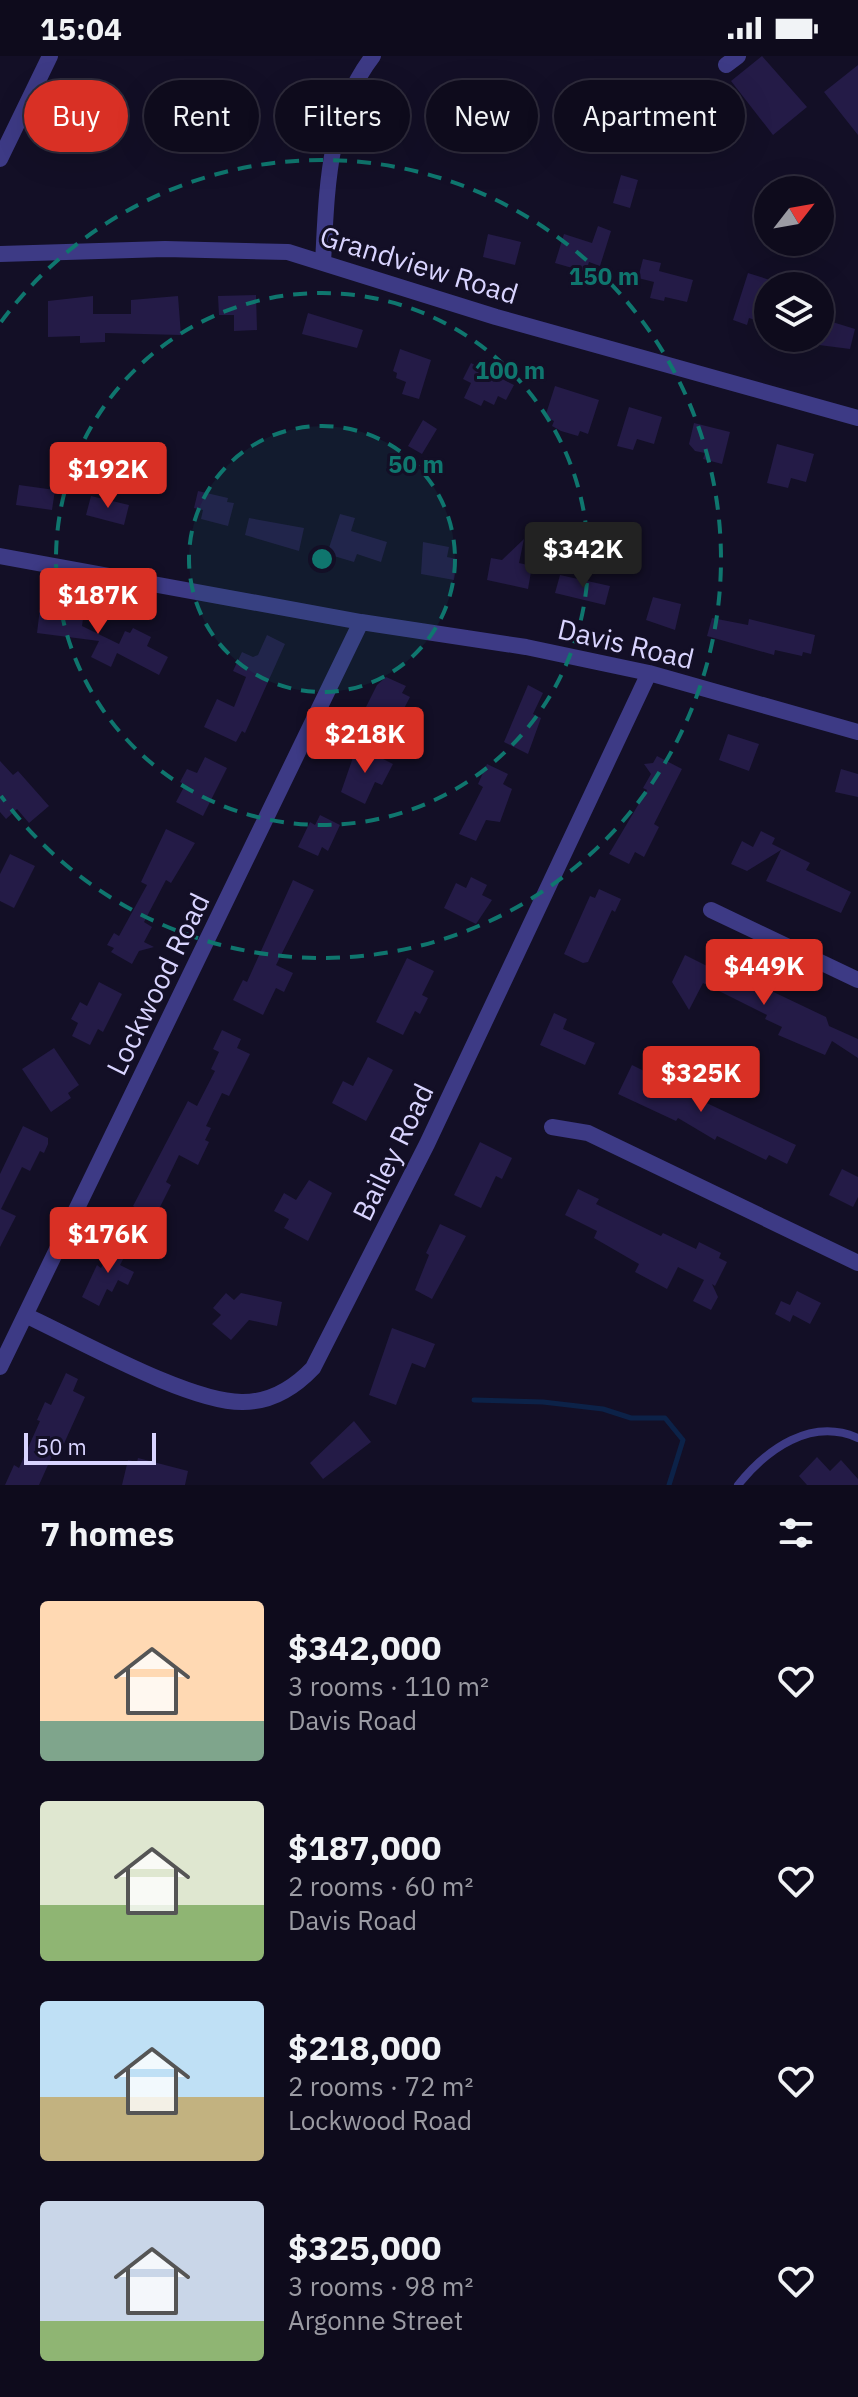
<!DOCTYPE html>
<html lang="en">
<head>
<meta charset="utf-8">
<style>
  :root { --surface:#0e0b1c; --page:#1c1929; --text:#f1f3f6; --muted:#9b9ba3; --line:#2e2b3b; --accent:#d93025 }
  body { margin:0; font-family:"IBM Plex Sans",sans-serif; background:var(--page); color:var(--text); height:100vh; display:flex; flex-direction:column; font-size:30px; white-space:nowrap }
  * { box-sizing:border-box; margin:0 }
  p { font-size:26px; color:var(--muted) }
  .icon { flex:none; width:44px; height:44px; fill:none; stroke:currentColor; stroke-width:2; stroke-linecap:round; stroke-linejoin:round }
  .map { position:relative; height:1429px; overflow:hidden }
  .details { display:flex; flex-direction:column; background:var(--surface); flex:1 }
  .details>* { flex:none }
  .hud { position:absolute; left:24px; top:24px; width:810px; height:72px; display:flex; gap:16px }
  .needle { width:52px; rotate:59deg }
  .tools { position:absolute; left:754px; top:120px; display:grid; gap:16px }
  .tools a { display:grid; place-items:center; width:80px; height:80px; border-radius:50%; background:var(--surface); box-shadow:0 8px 32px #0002,0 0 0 2px var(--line); font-size:40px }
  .scale { position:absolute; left:24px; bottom:20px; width:132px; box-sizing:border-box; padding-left:8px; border:4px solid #d9d4ff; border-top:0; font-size:22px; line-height:28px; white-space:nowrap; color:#d9d4ff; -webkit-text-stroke:6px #130f26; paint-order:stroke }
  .price { position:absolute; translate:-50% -68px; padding:0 18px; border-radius:8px; background:var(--accent); color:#fff; font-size:26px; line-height:52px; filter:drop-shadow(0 2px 4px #0008) }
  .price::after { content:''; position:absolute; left:50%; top:48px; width:24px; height:18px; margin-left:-12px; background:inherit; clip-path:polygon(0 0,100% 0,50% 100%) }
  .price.current { background:#222; color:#fff }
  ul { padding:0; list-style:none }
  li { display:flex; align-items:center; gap:24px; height:200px; padding:0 40px }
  li span { display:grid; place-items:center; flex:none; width:224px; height:160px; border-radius:8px; color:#555 }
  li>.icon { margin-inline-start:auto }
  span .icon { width:96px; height:96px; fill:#fffc; stroke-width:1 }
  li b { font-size:34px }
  h2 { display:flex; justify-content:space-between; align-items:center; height:96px; padding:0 40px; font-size:34px }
  .pill { padding:0 28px; border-radius:36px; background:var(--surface); box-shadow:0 8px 32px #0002,0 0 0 2px var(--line); font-size:28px; line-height:72px }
  .pill.current { background:var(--accent); color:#fff }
  .status { display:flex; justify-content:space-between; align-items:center; height:56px; padding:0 40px; background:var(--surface); direction:ltr }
  .status svg { height:22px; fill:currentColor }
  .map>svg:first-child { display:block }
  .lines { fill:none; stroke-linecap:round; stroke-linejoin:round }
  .stream { stroke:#0c2248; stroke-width:5 }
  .building { fill:#241b47 }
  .lane { stroke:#3d3a85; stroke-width:8 }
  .street { stroke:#3d3a85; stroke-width:16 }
  .ring { fill:none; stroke:#0f766e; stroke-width:4; stroke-dasharray:14 10 }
  .labels { text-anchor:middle; stroke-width:6; stroke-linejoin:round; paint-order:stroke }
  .street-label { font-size:28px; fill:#d9d4ff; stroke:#130f26 }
  .centre { fill:#0f766e; stroke:#130f26; stroke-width:4 }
  .ring-label { font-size:24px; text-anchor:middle; font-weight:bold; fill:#0f766e; stroke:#130f26; stroke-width:6; stroke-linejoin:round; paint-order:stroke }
</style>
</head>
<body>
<div class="status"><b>15:04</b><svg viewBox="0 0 49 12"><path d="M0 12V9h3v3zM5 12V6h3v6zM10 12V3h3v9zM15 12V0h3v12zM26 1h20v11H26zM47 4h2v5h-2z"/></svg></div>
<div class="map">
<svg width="858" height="1429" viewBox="0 0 858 1429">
  <rect width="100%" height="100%" fill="#130f26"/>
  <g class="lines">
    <!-- stream -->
    <path class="stream" d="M474,1344l69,2 60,7 28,9h34l18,22 -14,45"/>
  </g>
  <!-- building -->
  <path class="building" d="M762,0l45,51 -34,28 -42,-54z
    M858,9v70l-34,-43z
    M621,119l17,5 -8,28 -17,-5z
    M598,170l13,5 -11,35 -11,-4 -3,10 -31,-9 9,-29 28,9z
    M488,178l33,8 -6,23 -32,-8z
    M643,203l18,4 -2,8 34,9 -6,22 -22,-5 -1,4 -14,-3 4,-16 -16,-4z
    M748,217l25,8 -5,5v38l-19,-6 -2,7 -14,-5z
    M256,239l1,35 -23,1v-16h-15l-1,-19z
    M93,240v18h38v-14l47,-4 3,39 -76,-2v9l-25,1v-7l-32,1v-36z
    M308,257l55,17 -6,18 -55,-14z
    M826,264l29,9 -5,20 -31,-4z
    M400,293l31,11 -12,39 -17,-5 4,-12 -10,-4 1,-5 -4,-2z
    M471,307l43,22 -8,15 -8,-4 -4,9 -10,-5 -3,6 -17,-8 7,-15 -8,-4z
    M555,330l44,14 -11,34 -8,-3 -2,5 -17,-5 -9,-5 2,-5 -9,-4z
    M629,351l33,10 -8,27 -17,-5 -4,11 -16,-4z
    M423,364l14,9 -15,25 -14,-8z
    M694,367l36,9 -8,32 -19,-5 2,-6 -10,-2 -6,-7z
    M777,388l37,10 -8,28 -15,-4 -3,10 -21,-5z
    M19,429l36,5 -3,20 -36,-5z
    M198,435l30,7 -1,4 7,1 -6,23 -27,-7 2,-9 -9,-2z
    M91,440l38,9 -5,20 -38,-10z
    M340,458l15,4 -4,13 36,11 -6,20 -24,-8 -3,8 -27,-8z
    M249,462l55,10 -5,23 -54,-16z
    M524,483l-5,24 13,3 -4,23 -41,-9 4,-22 11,2z
    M423,486l26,5 -2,10 10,2 -3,21 -33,-6z
    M560,519l50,11 -5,19 -50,-12z
    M653,541l28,7 -6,26 -29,-10z
    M41,544l44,5 -3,21 37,18 6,-13 5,2 3,-5 18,9 -4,9 21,11 -9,18 -42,-22 -6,14 -20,-10 8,-16 -62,-8z
    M712,562l36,7 1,-6 66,16 -4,19 -8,-2 -1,4 -27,-6 -1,5 -67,-19z
    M267,579l18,9 -40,89 -3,-2 -6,11 -32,-15 13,-28 17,8 12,-30 -13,-6 9,-19 11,5 5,-2z
    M386,621l20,9 -4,7 8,4 -16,31 -31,-15 14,-28z
    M528,629l15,8 -10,21 8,4 -13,36 -24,-12z
    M728,678l31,10 -10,27 -30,-11z
    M357,690l36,18 -11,21 -7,-3 -10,22 -24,-12z
    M657,700l25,13 -28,55 5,3 -15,30 -9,-5 -6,12 -20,-10 38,-64 -4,-2 8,-14 -7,-10 9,-1z
    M205,701l22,11 -24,48 -27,-14 9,-17 -5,-3 7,-13 10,4z
    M0,705l13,14 5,-4 31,35 -20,17 -12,-14 -11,10 -6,-7z
    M487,708l21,10 -5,10 9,5 -12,33 -14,-2 -10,21 -17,-7 24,-47 -5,-3z
    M841,713l17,5v23l-23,-5z
    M320,759l20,10 -12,26 -6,-4 -4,9 -20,-9 12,-25 5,3z
    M166,773l29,14 -24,40 -5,-3 -22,42 8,5 -8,15 10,5 -15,4 -7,13 -21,-12 3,-4 -7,-3 7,-12 5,3 28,-51 -6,-3z
    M761,775l14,7 -3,6 38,19 -4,7 45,22 -10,21 -75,-32 15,-31 -34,21 -16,-7 11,-23 11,6z
    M10,798l25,12 -21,42 -14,-7v-27z
    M471,821l16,8 -5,10 10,5 -16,24 -32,-16 12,-25 10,5z
    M293,824l21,10 -38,75 17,8 -9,19 -8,-4 -13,27 -30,-15 10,-20 4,2z
    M599,833l22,10 -6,13 -3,-2 -24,52 -5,1 -19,-9 26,-58 5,2z
    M685,899l40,20 2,-5 99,47 3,9 29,13v19l-26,-17 -7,14 -47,-20 4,-8 -17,-8 2,-4 -64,-32 -14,27 -17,-28z
    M407,902l27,13 -12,24 6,3 -8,16 -5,-3 -12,24 -27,-13z
    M99,926l23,12 -19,38 -5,-3 -8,16 -18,-9 6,-13 -7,-4 9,-17 7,4z
    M554,957l13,6 -4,10 32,14 -10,22 -45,-20z
    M222,974l19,9 -4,9 13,6 -21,42 -7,-3 -16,33 5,2 -6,12 4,2 -11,23 -19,-10 -13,27 5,3 -28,56 -19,-9 12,-24 -3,-2 55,-105 9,5 18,-35 -4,-2 8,-17 -6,-3z
    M54,992l25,37 -11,8 3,5 -20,14 -29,-43z
    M368,1001l25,13 -27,51 -34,-18 11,-22 10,5z
    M632,1009l34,17 3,-7 31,15 -4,8 100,47 -9,19 -18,-9 -3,5 -49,-24 -2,4 -37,-22 -2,3 -58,-27z
    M23,1070l25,12v6l-4,9 -4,-2 -10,20 -8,-4 -21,42 15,7 -16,31v-73z
    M480,1086l32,16 -10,21 -6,-3 -15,32 -27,-13z
    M842,1113l16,8v20l-5,10 -24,-12z
    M309,1124l23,13 -24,48 -24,-13 5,-9 -15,-8 10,-18 12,7z
    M578,1133l21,10 -3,5 65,32 2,-3 33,16 3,-7 22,11 -2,5 8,4 -12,24 -3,-2 6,13 -7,13 -18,-9 11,-21 -26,-13 -11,22 -32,-17 4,-8 -45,-26 3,-7 -32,-16z
    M440,1168l26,12 -34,63 -17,-9 14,-35 -3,-2z
    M116,1186l13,6 -9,17 14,7 -6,13 -10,-5 -6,12 -5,-3 -8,17 -17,-9 15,-32 4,3z
    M797,1235l24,12 -11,21 -17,-9 -3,7 -15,-8 6,-13 9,4z
    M226,1237l8,7 7,-7 41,9 -5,24 -28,-6 -18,20 -19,-16 9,-9 -8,-7z
    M392,1272l43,16 -10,24 -13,-5 -16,42 -27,-10z
    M66,1317l12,6 -5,12 12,6 -23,51 -6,-1 -17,38h-34l9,-20 5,3 21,-47 -3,-1 8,-18 6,3z
    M354,1365l17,21 -48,37 -13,-16z
    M817,1401l13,14 11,-11 17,19v6h-51l-8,-9z
    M138,1402l50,13 -3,14h-63l6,-25 9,2z"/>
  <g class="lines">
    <!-- lane -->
    <path class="lane" d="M738,1429c29,-36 73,-68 120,-47"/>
    <!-- street -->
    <path class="street" d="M726,9l12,-9
      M0,103l50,-103
      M0,198l165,-5 123,3 208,65 362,101
      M323,207c4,-73 4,-147 50,-207
      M0,500l361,66 165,25 123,26 209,59
      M711,854l147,70
      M552,1071l36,6 270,130
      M27,1260c52,24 163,87 216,86 28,0 51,-14 70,-34l114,-224 222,-471
      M0,1311l361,-745"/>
  </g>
  <!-- distance rings -->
  <circle cx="322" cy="503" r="133" fill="#0f766e" fill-opacity=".12"/>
  <g class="ring">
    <circle cx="322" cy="503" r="133"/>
    <circle cx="322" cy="503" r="266"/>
    <path d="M1 266A399 399 0 1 1 1 740"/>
  </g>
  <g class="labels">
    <!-- street labels -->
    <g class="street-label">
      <text transform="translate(419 209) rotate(17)" y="10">Grandview Road</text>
      <text transform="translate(626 588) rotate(13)" y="10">Davis Road</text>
      <text transform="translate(158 928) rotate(-64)" y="10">Lockwood Road</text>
      <text transform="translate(393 1096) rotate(-64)" y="10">Bailey Road</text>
    </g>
  </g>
  <circle cx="322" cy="503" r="12" class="centre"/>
  <g class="ring-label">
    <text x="604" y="229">150 m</text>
    <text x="510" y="323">100 m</text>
    <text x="416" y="417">50 m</text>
  </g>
</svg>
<div class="tools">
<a><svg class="needle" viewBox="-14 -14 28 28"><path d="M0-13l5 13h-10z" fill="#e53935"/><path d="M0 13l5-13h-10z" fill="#9b9ba3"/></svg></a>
<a><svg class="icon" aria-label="layers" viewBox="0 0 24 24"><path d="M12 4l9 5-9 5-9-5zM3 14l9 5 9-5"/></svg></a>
</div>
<div class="scale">50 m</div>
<b class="price" style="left:108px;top:454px">$192K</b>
<b class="price current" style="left:583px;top:534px">$342K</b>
<b class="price" style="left:98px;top:580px">$187K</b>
<b class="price" style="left:365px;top:719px">$218K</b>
<b class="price" style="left:764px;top:951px">$449K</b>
<b class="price" style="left:701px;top:1058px">$325K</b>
<b class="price" style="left:108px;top:1219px">$176K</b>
<div class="hud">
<a class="pill current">Buy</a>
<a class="pill">Rent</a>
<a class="pill">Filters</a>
<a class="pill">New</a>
<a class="pill">Apartment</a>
</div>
</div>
<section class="details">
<h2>7 homes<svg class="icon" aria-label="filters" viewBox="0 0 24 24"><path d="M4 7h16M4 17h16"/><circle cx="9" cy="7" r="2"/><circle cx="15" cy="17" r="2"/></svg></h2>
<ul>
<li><span style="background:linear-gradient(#ffd9b3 75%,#7fa58c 0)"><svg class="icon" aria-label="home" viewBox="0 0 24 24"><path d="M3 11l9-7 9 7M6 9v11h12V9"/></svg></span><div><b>$342,000</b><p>3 rooms · 110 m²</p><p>Davis Road</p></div><svg class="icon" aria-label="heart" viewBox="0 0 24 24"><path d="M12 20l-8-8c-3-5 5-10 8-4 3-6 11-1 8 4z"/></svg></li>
<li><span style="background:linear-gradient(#dfe7d0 65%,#8fb573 0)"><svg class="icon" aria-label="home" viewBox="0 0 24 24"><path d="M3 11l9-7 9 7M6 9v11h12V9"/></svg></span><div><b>$187,000</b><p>2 rooms · 60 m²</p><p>Davis Road</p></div><svg class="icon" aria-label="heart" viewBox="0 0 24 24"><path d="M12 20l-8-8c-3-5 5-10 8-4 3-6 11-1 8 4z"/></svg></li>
<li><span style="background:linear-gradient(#bfe0f5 60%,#c2b280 0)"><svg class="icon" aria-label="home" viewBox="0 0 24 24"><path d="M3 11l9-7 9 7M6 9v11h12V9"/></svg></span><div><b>$218,000</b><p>2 rooms · 72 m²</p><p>Lockwood Road</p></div><svg class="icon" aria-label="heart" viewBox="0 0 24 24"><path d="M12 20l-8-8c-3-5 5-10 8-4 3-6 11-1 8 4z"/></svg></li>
<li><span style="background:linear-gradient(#c9d6e8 75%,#8fb573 0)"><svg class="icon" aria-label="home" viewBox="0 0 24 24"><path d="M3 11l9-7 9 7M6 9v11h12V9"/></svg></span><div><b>$325,000</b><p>3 rooms · 98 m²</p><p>Argonne Street</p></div><svg class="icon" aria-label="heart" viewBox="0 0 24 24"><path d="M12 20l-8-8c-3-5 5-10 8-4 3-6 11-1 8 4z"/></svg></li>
</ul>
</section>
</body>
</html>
